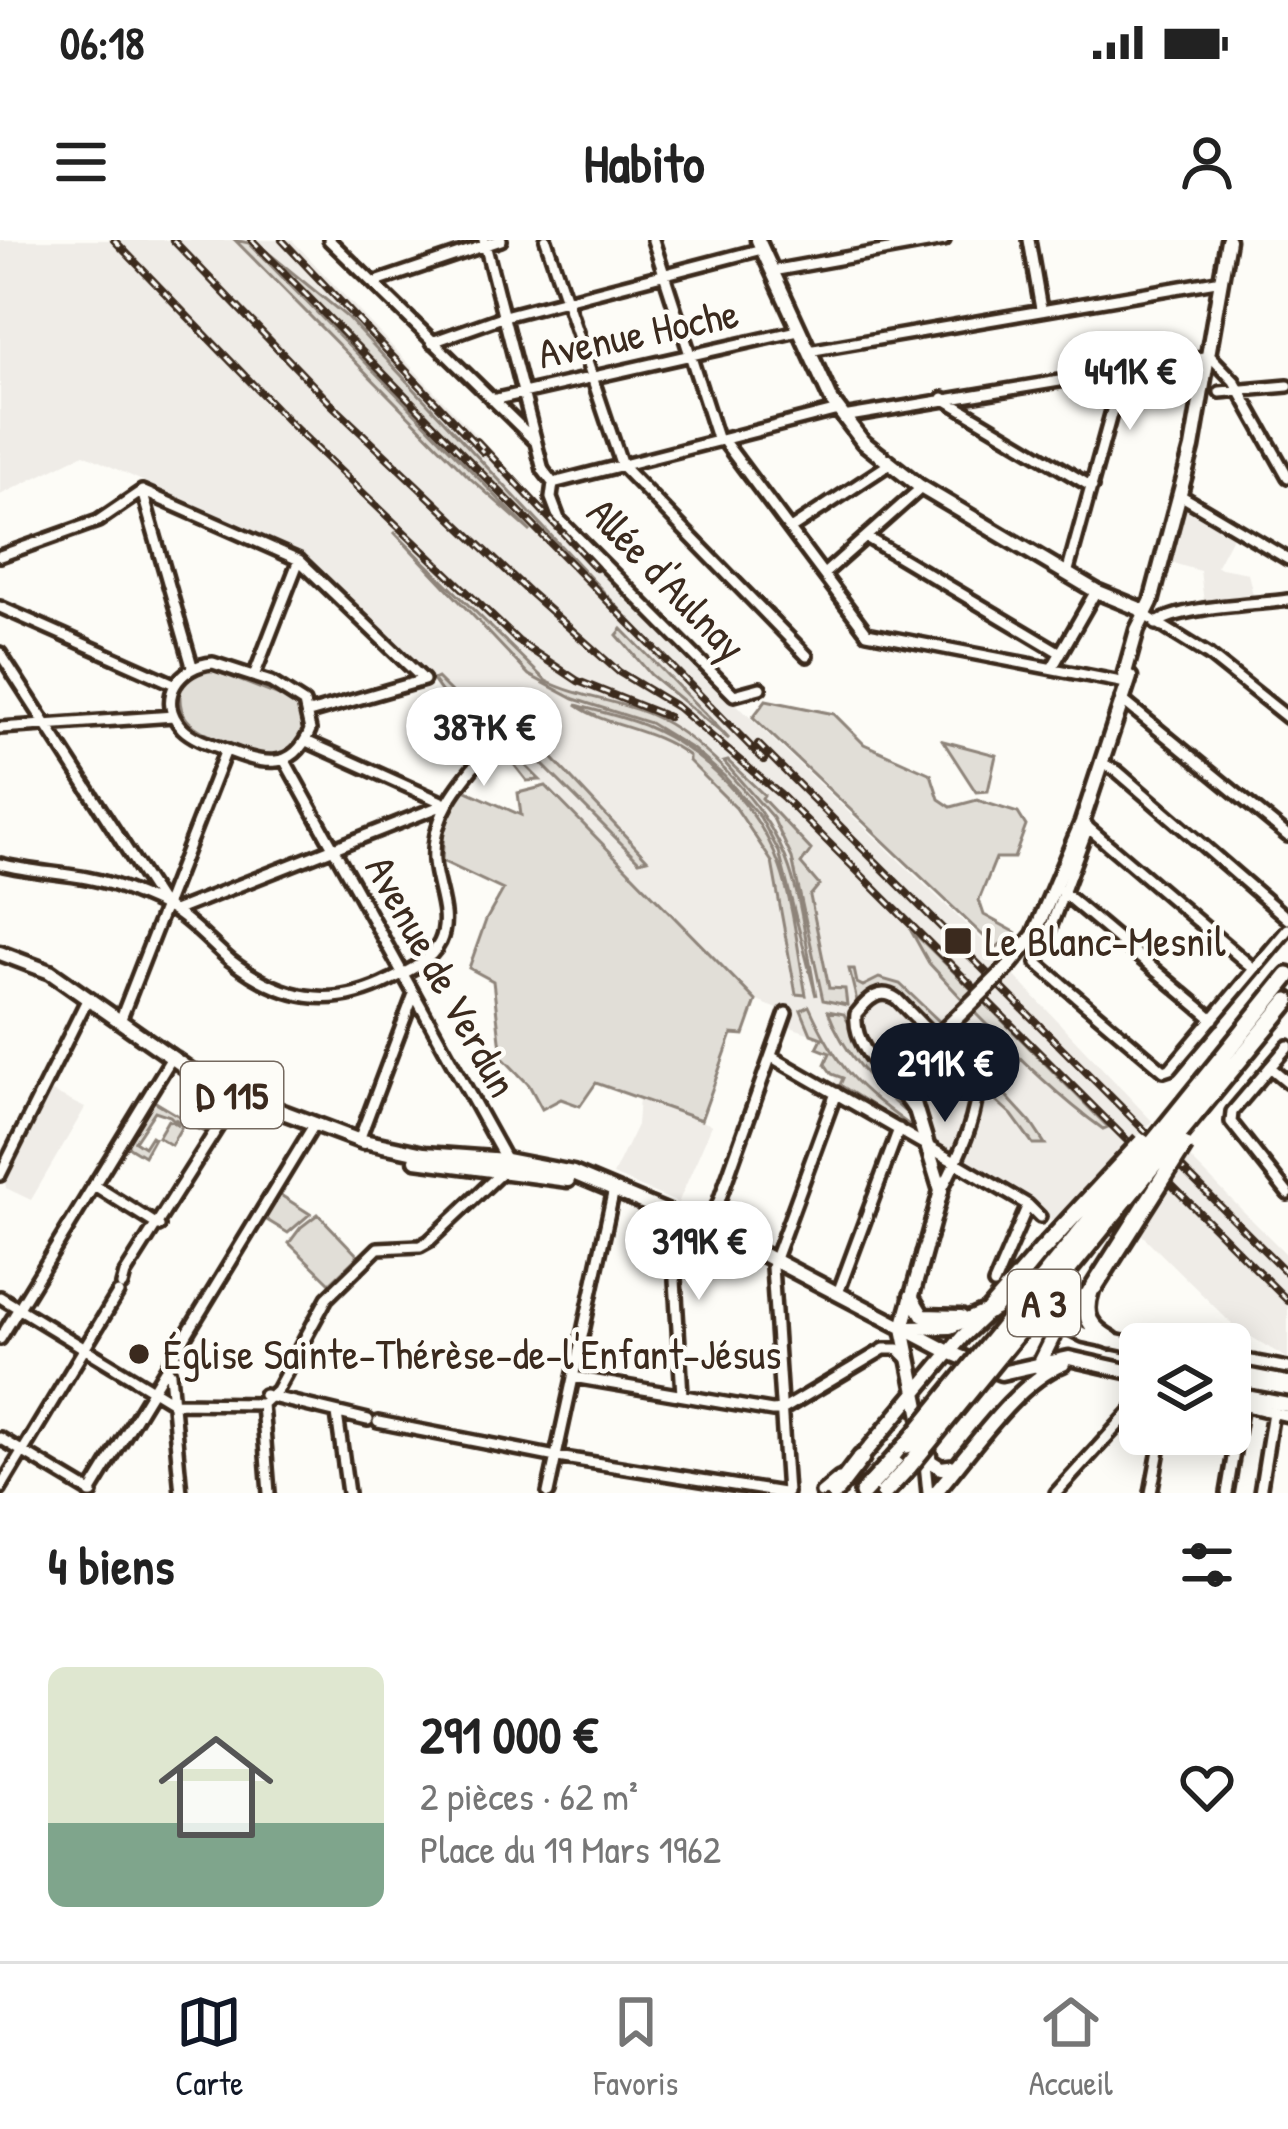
<!DOCTYPE html>
<html lang="fr">
<head>
<meta charset="utf-8">
<style>
  :root { --surface:#fff; --page:#f6f6f6; --text:#222; --muted:#767676; --line:#e0e0e0; --accent:#111827 }
  body { margin:0; font-family:"Patrick Hand",sans-serif; background:var(--page); color:var(--text); height:100vh; display:flex; flex-direction:column; font-size:45px; white-space:nowrap }
  * { box-sizing:border-box; margin:0 }
  p { font-size:39px; color:var(--muted) }
  .icon { flex:none; width:66px; height:66px; fill:none; stroke:currentColor; stroke-width:2; stroke-linecap:round; stroke-linejoin:round }
  .map { position:relative; height:1253px; overflow:hidden }
  .sheet { display:flex; flex-direction:column; background:var(--surface); flex:1 }
  .sheet>* { flex:none }
  .tools { position:absolute; left:1119px; top:1083px; display:grid; gap:24px }
  .tools a { display:grid; place-items:center; width:132px; height:132px; border-radius:18px; background:var(--surface); box-shadow:0 6px 30px #0003; font-size:60px }
  .price { position:absolute; translate:-50% -102px; padding:0 27px; border-radius:42px; background:#fff; color:#222; font-size:39px; line-height:78px; filter:drop-shadow(0 3px 6px #0008) }
  .price::after { content:''; position:absolute; left:50%; top:72px; width:36px; height:27px; margin-left:-18px; background:inherit; clip-path:polygon(0 0,100% 0,50% 100%) }
  .price.on { background:var(--accent); color:#fff }
  ul { padding:0; list-style:none }
  li { display:flex; align-items:center; gap:36px; height:300px; padding:0 48px }
  li span { display:grid; place-items:center; flex:none; width:336px; height:240px; border-radius:18px; color:#555 }
  li>.icon { margin-inline-start:auto }
  span .icon { width:144px; height:144px; fill:#fffc; stroke-width:1 }
  li b { font-size:51px }
  h2 { display:flex; justify-content:space-between; align-items:center; height:144px; padding:0 48px; font-size:51px }
  .status { display:flex; justify-content:space-between; align-items:center; height:84px; padding:0 60px; background:var(--surface); direction:ltr }
  .status svg { height:33px; fill:currentColor }
  header { display:flex; justify-content:space-between; align-items:center; height:156px; padding:0 48px; background:var(--surface); font-size:54px; font-weight:700 }
  .dock { display:flex; justify-content:space-around; align-items:center; height:168px; border-top:3px solid var(--line); background:var(--surface); font-size:33px; color:var(--muted) }
  .dock a { display:grid; justify-items:center; gap:6px }
  .dock .on { color:var(--accent) }
  .map>svg:first-child { display:block }
  .built { fill:#efece7 }
  .green { fill:#e1ded7; stroke:#8e847a; stroke-width:3 }
  .lines { fill:none; stroke-linecap:round; stroke-linejoin:round }
  .minor-casing { stroke:#3b2a1e; stroke-width:18 }
  .major-casing { stroke:#3b2a1e; stroke-width:21 }
  .highway-casing { stroke:#3b2a1e; stroke-width:24 }
  .minor { stroke:#fdfcf7; stroke-width:9 }
  .major { stroke:#fdfcf7; stroke-width:12 }
  .highway { stroke:#fdfcf7; stroke-width:15 }
  .rail-casing { stroke:#3b2a1e; stroke-width:8 }
  .rail { stroke:#fdfcf7; stroke-width:3; stroke-dasharray:9; stroke-linecap:butt }
  .major-bridge-casing { stroke:#3b2a1e; stroke-width:21; stroke-linecap:butt }
  .highway-bridge-casing { stroke:#3b2a1e; stroke-width:24; stroke-linecap:butt }
  .major-bridge { stroke:#fdfcf7; stroke-width:12 }
  .highway-bridge { stroke:#fdfcf7; stroke-width:15 }
  .poi-dot { fill:#3b2a1e; stroke:#fdfcf7; stroke-width:4.5 }
  .labels { text-anchor:middle; stroke-width:9; stroke-linejoin:round; paint-order:stroke }
  .shield { fill:#fdfcf7; stroke:#75695f; stroke-width:3 }
  .shield-label { font-size:39px; font-weight:bold; fill:#3b2a1e }
  .street-label { font-size:42px; fill:#3b2a1e; stroke:#fdfcf7 }
  .poi-label { font-size:42px; fill:#3b2a1e; stroke:#fdfcf7; text-anchor:start }
</style>
</head>
<body>
<div class="status"><b>06:18</b><svg viewBox="0 0 49 12"><path d="M0 12V9h3v3zM5 12V6h3v6zM10 12V3h3v9zM15 12V0h3v12zM26 1h20v11H26zM47 4h2v5h-2z"/></svg></div>
<header><svg class="icon" aria-label="menu" viewBox="0 0 24 24"><path d="M4 6h16M4 12h16M4 18h16"/></svg>Habito<svg class="icon" aria-label="person" viewBox="0 0 24 24"><circle cx="12" cy="8" r="4"/><path d="M4 21q1-7 8-7t8 7"/></svg></header>
<div class="map">
<svg width="1288" height="1253" viewBox="0 0 1288 1253">
  <rect width="100%" height="100%" fill="#fdfcf7"/>
  <filter id="ink" filterUnits="userSpaceOnUse"><feTurbulence type="fractalNoise" baseFrequency=".00833" numOctaves="2"/><feDisplacementMap in="SourceGraphic" scale="24" xChannelSelector="R" yChannelSelector="G"/><feConvolveMatrix kernelMatrix="1 2 1 2 8 2 1 2 1" color-interpolation-filters="sRGB"/></filter>
  <g filter="url(#ink)">
    <!-- built -->
    <path class="built" d="M0,0h292l372,395 338,324 -4,6 12,6 142,150 -95,105 -28,-27 -195,-115 1,-5 -10,-15 5,-11 -13,-5 5,-10 -34,-12 3,-12 -34,-13 -217,-220h-13l-33,-42 -7,5 -36,-32 2,-4 -20,-28 -121,-120 -228,-106 -84,41z
      M1182,264l52,29 -18,34 32,6 6,27 -42,6 -8,-3 -4,-32 -31,-9z
      M48,850l37,18 -54,92 -25,-12 -1,-6z
      M639,857l73,28 -34,78 -65,-28 24,-50z
      M1186,914l102,102v103l-53,-32 -99,-98z"/>
    <!-- green -->
    <path class="green" d="M235,0l14,3 282,289 -60,-53z
      M266,11l81,66 281,301 -144,-142z
      M394,292l152,149c34,17 71,19 105,34 28,12 53,34 74,55 75,76 72,127 91,226l-37,-144 -19,-35 -36,-41 -30,-26 -44,-27 -76,-24 -45,-24z
      M622,389l93,95 14,15 -78,-64 -34,-40z
      M201,430h12l84,33 9,10 -4,26 -20,18c-22,0 -87,-21 -98,-42 -5,-8 -4,-19 -4,-29z
      M437,438l103,102 -13,1 -33,-42 -7,5 -36,-32 2,-4 -20,-28z
      M497,459l150,160 -8,2 -110,-110z
      M766,460l68,14 30,30 67,30 8,25 12,8 26,-7 41,13 8,13 -12,32h-18l-17,42 5,15 31,17 -19,16 -243,-231z
      M576,465c24,7 49,12 72,22 56,24 112,82 132,140 14,40 18,86 26,128l-10,-1 -24,-132 -36,-54 -47,-47v-5c-37,-29 -81,-28 -113,-51z
      M943,501l53,14 -8,36 -12,1z
      M728,521l36,34 -2,3 49,52 -10,14 18,21 -9,11 19,92 16,1 2,16 -24,-5 -31,-142 -19,-40 -49,-56z
      M546,546l210,215 -12,34 -12,-1 -31,86 -105,-37 -16,23 -19,-7 -19,10 -13,-24 -27,-28 -9,-76 -24,-13 17,-48 17,-30 -61,-29 2,-32 18,-40 59,26 -3,-22z
      M910,689l64,63 -9,10 -36,-39z
      M849,729h5l3,14 6,3 16,-8 21,6 41,39 -6,6 -46,-40 -16,3 -15,13z
      M981,759l127,128 -5,2c-49,-35 -90,-78 -132,-120z
      M809,766c29,64 47,80 103,121h-6l-66,-42 3,-7 -11,-4 -7,-10 5,-11 -13,-5 5,-10 -11,-4 -10,-24z
      M828,771l16,3 23,45 41,50 2,7c-35,-30 -66,-61 -82,-105z
      M947,791l84,92 14,21h-12l-21,-29 -30,-27 -5,-16 -34,-35z
      M154,861l50,30v1l-29,-13 7,7 -11,19 -13,-8 10,-17 11,5 -9,-9 -15,-5 -20,30 9,6 7,-11 3,2 -10,18 -18,-11z
      M279,954l31,20 -22,19 -26,-16z
      M318,974l40,42 -28,27 -41,-40 12,-16z"/>
    <g class="lines">
      <!-- minor casing -->
      <g class="minor-casing">
        <path id="minor" d="M329,0l206,201
          M484,0l59,230 10,13
          M546,0l76,226 185,190
          M653,0l65,201
          M1029,0l12,69
          M772,31l172,-31
          M373,43l128,-43
          M432,102l76,-27 254,-66
          M808,111l414,-71
          M1220,152l68,-6
          M943,158l149,89
          M492,160l306,-69
          M843,177l367,-61 24,25 54,96
          M723,200l144,193 259,50
          M553,243l-2,15 8,21 175,176 26,-7
          M553,243l285,-73
          M142,251l157,69 125,120 -115,33
          M142,251l50,175
          M1180,255l108,64
          M792,288l96,-63
          M866,297l193,115
          M0,316l98,-35 44,-30
          M825,333l96,-85
          M1067,334l57,-207
          M0,367l174,77
          M1146,376l63,39 79,63
          M1156,384c23,-18 100,-19 132,-24
          M0,413l164,254
          M213,423l58,19 33,21 6,27c-17,44 -51,33 -86,19 -14,-5 -31,-10 -42,-21 -27,-29 -2,-63 31,-65z
          M1052,428l44,-77
          M254,436l45,-116
          M1121,459l167,137
          M0,488l174,-12
          M306,501l140,63
          M1103,524l14,7 171,148
          M1085,585l169,144
          M1088,587l-51,136 127,108 6,-2 118,-140
          M0,624c42,11 84,8 125,25 16,7 36,14 50,23 20,13 37,33 55,48 51,40 102,50 160,20 19,-9 41,-19 50,-38 12,-26 -4,-54 -6,-81 -3,-46 27,-80 55,-112
          M1061,651l152,128
          M174,671l272,-107
          M120,781l106,-271
          M1288,806l-56,66 -1,10 57,72
          M772,817l188,108 68,40 12,12
          M878,825l18,6 19,-8
          M1270,827l18,15
          M912,868c-18,-28 -60,-57 -56,-94 12,-15 24,-27 41,-15l80,82c2,35 -20,80 -36,110
          M359,900l55,-146
          M0,935l88,-177
          M94,945l65,41
          M671,973l11,182
          M709,989l77,-216
          M994,1044l34,-79
          M122,1045l3,-11 112,-177
          M838,1053l61,-164
          M0,1057l174,106 88,1
          M0,1099l171,-280
          M1230,1117l58,11
          M166,1128l4,5 11,120
          M573,1137l199,34 10,-1 102,-61h14l11,11
          M264,1155l104,25
          M1230,1162l58,14
          M262,1164l15,-14 50,-92 51,-50 42,-2 9,-5 74,-70 3,-11 -221,-399
          M262,1164l7,89
          M337,1174l11,79
          M378,1182l173,34 232,37
          M0,1198l92,55
          M924,1213l4,40
          M0,1249l118,-196
          M90,1253l224,-368
          M548,1253l66,-304
          M787,1253l-15,-226 64,-174
          M821,1253l18,-15
          M1056,1253l84,-92
          M1151,1253l11,-59
          M1227,1253l15,-88
          M1260,1253l13,-81"/>
      </g>
      <!-- major casing -->
      <g class="major-casing">
        <path id="major" d="M758,0l74,161 31,41 56,44 177,105 44,18 6,7
          M1126,443l-1,-10 12,-43 14,-28 41,-154 36,-208
          M0,713l50,19 161,113 152,57
          M1008,727l26,-32 48,-113 48,-145
          M927,807l-12,16 -5,27 31,101 -38,137 27,133 11,7 16,-2
          M359,900l65,14 82,6 67,13 172,72 206,108 50,20 68,-15 71,16
          M416,920l152,20
          M911,1056l12,20 38,1
          M910,1088l40,-1 33,-14
          M1038,1127l19,-38 -1,-13
          M1230,1154l58,11
          M861,1218l102,-122 26,-25 32,-11h19l25,25 19,10 56,12
          M935,1253c33,-38 81,-111 128,-129"/>
      </g>
      <!-- highway casing -->
      <g class="highway-casing">
        <path id="highway" d="M1165,888l123,-152
          M1176,897l112,-136
          M1090,1052c-8,24 0,36 21,48
          M989,1071l54,-62
          M1065,1085l19,-28
          M834,1253l27,-35
          M863,1253l44,-48
          M884,1253l25,-27"/>
      </g>
      <!-- minor -->
      <use href="#minor" class="minor"/>
      <!-- major -->
      <use href="#major" class="major"/>
      <!-- highway -->
      <use href="#highway" class="highway"/>
      <!-- rail casing -->
      <g class="rail-casing">
        <path id="rail" d="M114,0l179,186 225,215 60,40 90,36
          M173,0l158,164 197,187 91,81 58,35 106,90 505,504
          M252,0l512,520
          M282,0l201,212
          M477,201l119,127
          M758,504l530,530"/>
      </g>
      <!-- rail -->
      <use href="#rail" class="rail"/>
      <!-- major-bridge casing -->
      <g class="major-bridge-casing">
        <path id="major-bridge" d="M927,807l81,-80"/>
      </g>
      <!-- highway-bridge casing -->
      <g class="highway-bridge-casing">
        <path id="highway-bridge" d="M1043,1009l99,-107
          M1094,1047l90,-142
          M907,1205l258,-317
          M909,1226l267,-329"/>
      </g>
      <!-- major-bridge -->
      <use href="#major-bridge" class="major-bridge"/>
      <!-- highway-bridge -->
      <use href="#highway-bridge" class="highway-bridge"/>
    </g>
  </g>
  <!-- markers -->
  <g class="poi-dot">
    <rect x="943" y="686" width="30" height="30" rx="6"/>
    <circle cx="139" cy="1114" r="12"/>
  </g>
  <g class="labels">
    <!-- shield labels -->
    <g class="shield">
      <rect x="181" y="822" width="102" height="66" rx="9"/>
      <rect x="1008" y="1030" width="72" height="66" rx="9"/>
    </g>
    <g class="shield-label">
      <text x="232" y="869">D 115</text>
      <text x="1044" y="1077">A 3</text>
    </g>
    <!-- street labels -->
    <g class="street-label">
      <text transform="translate(638 93) rotate(-12)" y="15">Avenue Hoche</text>
      <text transform="translate(667 339) rotate(46)" y="15">Allée d'Aulnay</text>
      <text transform="translate(442 736) rotate(61)" y="15">Avenue de Verdun</text>
    </g>
    <!-- poi labels -->
    <g class="poi-label">
      <text x="985" y="716">Le Blanc-Mesnil</text>
      <text x="163" y="1129">Église Sainte-Thérèse-de-l'Enfant-Jésus</text>
    </g>
  </g>
</svg>
<div class="tools">
<a><svg class="icon" aria-label="layers" viewBox="0 0 24 24"><path d="M12 4l9 5-9 5-9-5zM3 14l9 5 9-5"/></svg></a>
</div>
<b class="price" style="left:1130px;top:193px">441K €</b>
<b class="price" style="left:484px;top:549px">387K €</b>
<b class="price on" style="left:945px;top:885px">291K €</b>
<b class="price" style="left:699px;top:1063px">319K €</b>
</div>
<section class="sheet">
<h2>4 biens<svg class="icon" aria-label="filters" viewBox="0 0 24 24"><path d="M4 7h16M4 17h16"/><circle cx="9" cy="7" r="2"/><circle cx="15" cy="17" r="2"/></svg></h2>
<ul>
<li><span style="background:linear-gradient(#dfe7d0 65%,#7fa58c 0)"><svg class="icon" aria-label="home" viewBox="0 0 24 24"><path d="M3 11l9-7 9 7M6 9v11h12V9"/></svg></span><div><b>291 000 €</b><p>2 pièces · 62 m²</p><p>Place du 19 Mars 1962</p></div><svg class="icon" aria-label="heart" viewBox="0 0 24 24"><path d="M12 20l-8-8c-3-5 5-10 8-4 3-6 11-1 8 4z"/></svg></li>
</ul>
</section>
<nav class="dock">
<a class="on"><svg class="icon" aria-label="map" viewBox="0 0 24 24"><path d="M3 6l6-2 6 2 6-2v14l-6 2-6-2-6 2zM9 4v14M15 6v14"/></svg>Carte</a>
<a><svg class="icon" aria-label="saved" viewBox="0 0 24 24"><path d="M7 4h10v16l-5-4-5 4z"/></svg>Favoris</a>
<a><svg class="icon" aria-label="home" viewBox="0 0 24 24"><path d="M3 11l9-7 9 7M6 9v11h12V9"/></svg>Accueil</a>
</nav>
</body>
</html>
